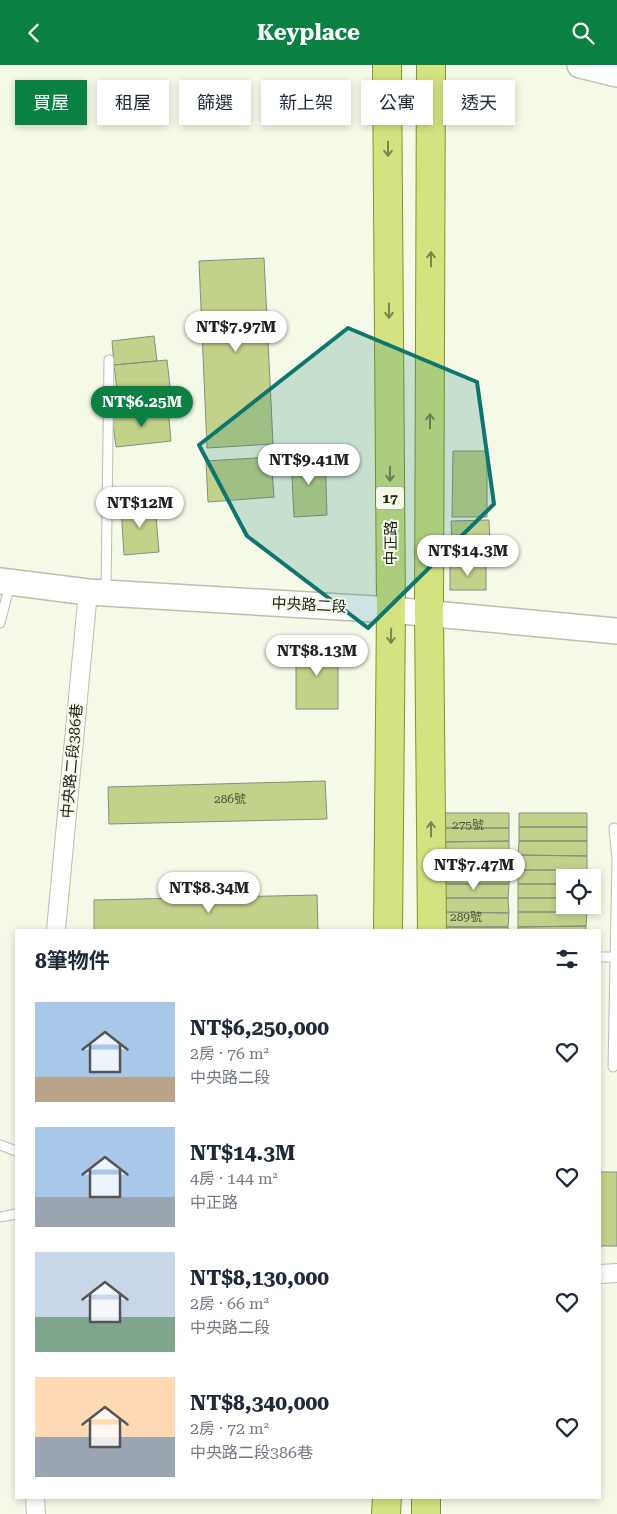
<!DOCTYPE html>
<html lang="zh-TW">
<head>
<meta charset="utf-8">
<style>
  :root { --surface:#fff; --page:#f6f6f7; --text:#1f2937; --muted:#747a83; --accent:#0b8043 }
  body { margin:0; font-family:"Roboto Serif","Noto Sans TC",serif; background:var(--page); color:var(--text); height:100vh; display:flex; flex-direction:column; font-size:19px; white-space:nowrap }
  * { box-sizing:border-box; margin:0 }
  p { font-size:16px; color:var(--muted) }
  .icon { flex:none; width:28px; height:28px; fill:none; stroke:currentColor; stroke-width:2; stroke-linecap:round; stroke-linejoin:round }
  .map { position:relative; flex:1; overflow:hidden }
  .side { position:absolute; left:15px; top:864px; width:586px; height:570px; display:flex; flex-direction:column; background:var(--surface); border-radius:0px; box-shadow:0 2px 8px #0003 }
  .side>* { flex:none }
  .hud { position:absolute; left:15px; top:15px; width:588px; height:45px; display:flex; gap:10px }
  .tools { position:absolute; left:556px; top:804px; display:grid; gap:10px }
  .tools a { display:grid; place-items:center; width:45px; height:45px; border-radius:0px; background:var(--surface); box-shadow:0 2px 8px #0003; font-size:25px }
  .price { position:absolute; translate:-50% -42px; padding:0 11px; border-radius:18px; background:#fff; color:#222; font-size:16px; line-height:32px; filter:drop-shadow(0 1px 2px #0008) }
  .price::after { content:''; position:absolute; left:50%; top:30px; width:15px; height:11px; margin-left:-8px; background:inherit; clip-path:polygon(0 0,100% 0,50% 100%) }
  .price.current { background:var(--accent); color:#fff }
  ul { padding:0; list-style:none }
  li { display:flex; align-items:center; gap:15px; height:125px; padding:0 20px }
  li span { display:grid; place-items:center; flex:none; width:140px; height:100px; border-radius:0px; color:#555 }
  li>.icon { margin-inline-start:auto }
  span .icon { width:60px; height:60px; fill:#fffc; stroke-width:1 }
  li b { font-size:21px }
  h2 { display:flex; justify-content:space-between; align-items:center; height:60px; padding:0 20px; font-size:21px }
  .chip { padding:0 18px; border-radius:0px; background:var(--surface); box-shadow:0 2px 8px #0003; font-size:18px; line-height:45px }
  .chip.current { background:var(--accent); color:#fff }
  header { display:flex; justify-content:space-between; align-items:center; height:65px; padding:0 20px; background:var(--accent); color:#fff; font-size:22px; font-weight:700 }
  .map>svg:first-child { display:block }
  .building { fill:#c3d28b; stroke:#888c7c }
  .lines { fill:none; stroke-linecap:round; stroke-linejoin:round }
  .lane-casing { stroke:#bbbfae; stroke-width:11 }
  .street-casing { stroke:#bbbfae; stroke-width:20 }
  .secondary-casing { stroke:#bbbfae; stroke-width:28 }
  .primary-casing { stroke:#849428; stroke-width:30 }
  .lane { stroke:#fff; stroke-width:9 }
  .street { stroke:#fff; stroke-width:18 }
  .secondary { stroke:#fff; stroke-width:25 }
  .primary { stroke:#d4e282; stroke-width:28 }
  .oneway { stroke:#7c8450 }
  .marked { fill:#0f766e; fill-opacity:0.2; stroke:#0f766e; stroke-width:4; stroke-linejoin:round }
  .labels { text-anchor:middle; stroke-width:4; stroke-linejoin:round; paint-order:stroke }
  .number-label { font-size:12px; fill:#4b5039 }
  .shield { fill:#f5f9e8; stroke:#62655b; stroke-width:1 }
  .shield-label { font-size:14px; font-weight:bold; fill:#23251e }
  .street-label { font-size:15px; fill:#23251e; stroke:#f5f9e8 }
</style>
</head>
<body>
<header><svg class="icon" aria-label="back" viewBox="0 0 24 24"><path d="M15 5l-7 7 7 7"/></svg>Keyplace<svg class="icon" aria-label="search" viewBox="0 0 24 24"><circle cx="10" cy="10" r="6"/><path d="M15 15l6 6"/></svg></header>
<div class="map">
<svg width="617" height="1449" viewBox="0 0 617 1449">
  <rect width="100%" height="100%" fill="#f5f9e8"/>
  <!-- building -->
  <path class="building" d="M264,193l9,186 -66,4 -8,-187z
    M154,271l3,25 -43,4 -2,-24z
    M167,295l4,35 -53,5 -4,-35z
    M168,344l3,32 -55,6 -4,-31z
    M453,386h34v66h-35z
    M325,391l2,59 -33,2 -3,-60z
    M271,392l3,40 -66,5 -2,-41z
    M155,439l4,48 -35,3 -3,-49z
    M489,455l2,42 -38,1 -2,-42z
    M450,499h36v26h-36z
    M296,581h42v63h-42z
    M325,716l2,38 -218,5 -1,-37z
    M441,748h68v15h-68z
    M519,748h68v14h-68z
    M519,762h68v14h-68z
    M441,763h68v13l-68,1z
    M509,776v15h-69l1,-14z
    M519,776h68v15l-69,-1z
    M518,790l69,1v14h-69z
    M440,791h69v14h-69z
    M440,805h69v14h-69z
    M518,805h69v7h-22v7h-47z
    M440,819h69l-1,14h-68z
    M518,819h47v14h-47z
    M317,830l1,35h-224v-30z
    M440,833h68l1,15 -69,-1z
    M518,833h47v7h21l1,7h-69z
    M440,847l69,1 -1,14h-68z
    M518,847h69l-1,14 -68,1z
    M586,861v4h-68v-3z
    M440,862h68v3h-68z
    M600,1107h17v74h-17z"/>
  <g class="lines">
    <!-- lane casing -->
    <g class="lane-casing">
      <path id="lane" d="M106,527l3,-232
        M0,558l10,-39
        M600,892h17
        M613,1002l4,-208 -3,-31
        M0,1080l16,6
        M0,1152l16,-3"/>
    </g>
    <!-- street casing -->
    <g class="street-casing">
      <path id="street" d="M56,865l32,-338
        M600,1209l17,-1
        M35,1432l1,17"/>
    </g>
    <!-- secondary casing -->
    <g class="secondary-casing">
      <path id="secondary" d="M580,0l37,9
        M0,516l88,11 303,18 226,21"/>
    </g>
    <!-- primary casing -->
    <g class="primary-casing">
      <path id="primary" d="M387,0l4,545 -3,320
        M431,0l-2,547 3,318
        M426,1432v17
        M386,1449l1,-17"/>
    </g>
    <!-- lane -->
    <use href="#lane" class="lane"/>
    <!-- street -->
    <use href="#street" class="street"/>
    <!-- secondary -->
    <use href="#secondary" class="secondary"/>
    <!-- primary -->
    <use href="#primary" class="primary"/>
  </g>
  <!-- one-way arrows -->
  <defs><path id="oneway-shaft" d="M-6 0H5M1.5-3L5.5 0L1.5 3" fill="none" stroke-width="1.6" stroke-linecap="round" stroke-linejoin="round" transform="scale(1.25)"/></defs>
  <g class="oneway">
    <use href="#oneway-shaft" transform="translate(388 84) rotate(90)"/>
    <use href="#oneway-shaft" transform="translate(431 194) rotate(-90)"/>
    <use href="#oneway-shaft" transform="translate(389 246) rotate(90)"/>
    <use href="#oneway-shaft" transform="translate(430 356) rotate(-90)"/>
    <use href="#oneway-shaft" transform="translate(390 409) rotate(90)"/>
    <use href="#oneway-shaft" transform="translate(391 571) rotate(91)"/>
    <use href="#oneway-shaft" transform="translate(431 764) rotate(-90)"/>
  </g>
  <!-- marked area -->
  <path class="marked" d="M348,263l129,54 17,122 -126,124 -121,-92 -48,-91z"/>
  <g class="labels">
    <!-- number labels -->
    <g class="number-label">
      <text x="230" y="738">286號</text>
      <text x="468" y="764">275號</text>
      <text x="466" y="856">289號</text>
    </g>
    <!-- shield labels -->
    <rect class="shield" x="376" y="421.5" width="28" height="23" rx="4"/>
    <g class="shield-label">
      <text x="390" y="438">17</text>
    </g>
    <!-- street labels -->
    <g class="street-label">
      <text transform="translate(391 478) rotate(-90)" y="5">中正路</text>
      <text transform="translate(309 540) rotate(3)" y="5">中央路二段</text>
      <text transform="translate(72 696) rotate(-85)" y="5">中央路二段386巷</text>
    </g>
  </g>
</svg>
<div class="tools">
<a><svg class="icon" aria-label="locate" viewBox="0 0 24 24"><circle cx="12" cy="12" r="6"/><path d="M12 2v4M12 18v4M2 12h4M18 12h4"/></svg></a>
</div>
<b class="price" style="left:236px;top:288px">NT$7.97M</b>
<b class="price current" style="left:142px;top:363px">NT$6.25M</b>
<b class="price" style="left:309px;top:421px">NT$9.41M</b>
<b class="price" style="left:140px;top:464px">NT$12M</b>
<b class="price" style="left:468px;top:512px">NT$14.3M</b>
<b class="price" style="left:317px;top:612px">NT$8.13M</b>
<b class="price" style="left:474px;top:826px">NT$7.47M</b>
<b class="price" style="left:209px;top:849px">NT$8.34M</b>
<div class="hud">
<a class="chip current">買屋</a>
<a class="chip">租屋</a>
<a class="chip">篩選</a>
<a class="chip">新上架</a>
<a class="chip">公寓</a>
<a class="chip">透天</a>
</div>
<section class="side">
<h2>8筆物件<svg class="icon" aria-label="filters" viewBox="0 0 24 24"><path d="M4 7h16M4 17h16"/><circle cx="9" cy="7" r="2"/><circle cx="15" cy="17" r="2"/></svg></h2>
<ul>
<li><span style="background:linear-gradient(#a9c7e8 75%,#b9a48a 0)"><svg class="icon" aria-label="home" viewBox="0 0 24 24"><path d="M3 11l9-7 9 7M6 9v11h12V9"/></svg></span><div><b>NT$6,250,000</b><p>2房 · 76 m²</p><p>中央路二段</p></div><svg class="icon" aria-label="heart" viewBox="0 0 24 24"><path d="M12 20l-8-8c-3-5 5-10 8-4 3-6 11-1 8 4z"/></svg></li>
<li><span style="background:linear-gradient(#a9c7e8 70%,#9aa5b1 0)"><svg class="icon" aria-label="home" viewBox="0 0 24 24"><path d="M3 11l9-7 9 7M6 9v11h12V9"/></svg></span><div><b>NT$14.3M</b><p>4房 · 144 m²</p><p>中正路</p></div><svg class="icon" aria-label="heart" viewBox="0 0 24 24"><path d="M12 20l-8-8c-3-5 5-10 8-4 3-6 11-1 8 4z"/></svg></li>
<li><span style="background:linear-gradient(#c9d6e8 65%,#7fa58c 0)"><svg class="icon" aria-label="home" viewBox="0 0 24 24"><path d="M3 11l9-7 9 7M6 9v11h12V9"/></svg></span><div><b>NT$8,130,000</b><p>2房 · 66 m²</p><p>中央路二段</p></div><svg class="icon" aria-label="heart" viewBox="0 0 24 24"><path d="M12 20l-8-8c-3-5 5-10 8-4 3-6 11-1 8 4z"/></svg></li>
<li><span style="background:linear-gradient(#ffd9b3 60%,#9aa5b1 0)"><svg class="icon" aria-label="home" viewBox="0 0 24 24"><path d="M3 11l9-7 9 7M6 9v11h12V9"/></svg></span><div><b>NT$8,340,000</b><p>2房 · 72 m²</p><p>中央路二段386巷</p></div><svg class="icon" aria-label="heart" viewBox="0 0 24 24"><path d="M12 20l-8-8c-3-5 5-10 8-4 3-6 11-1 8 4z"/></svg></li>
</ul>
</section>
</div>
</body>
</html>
